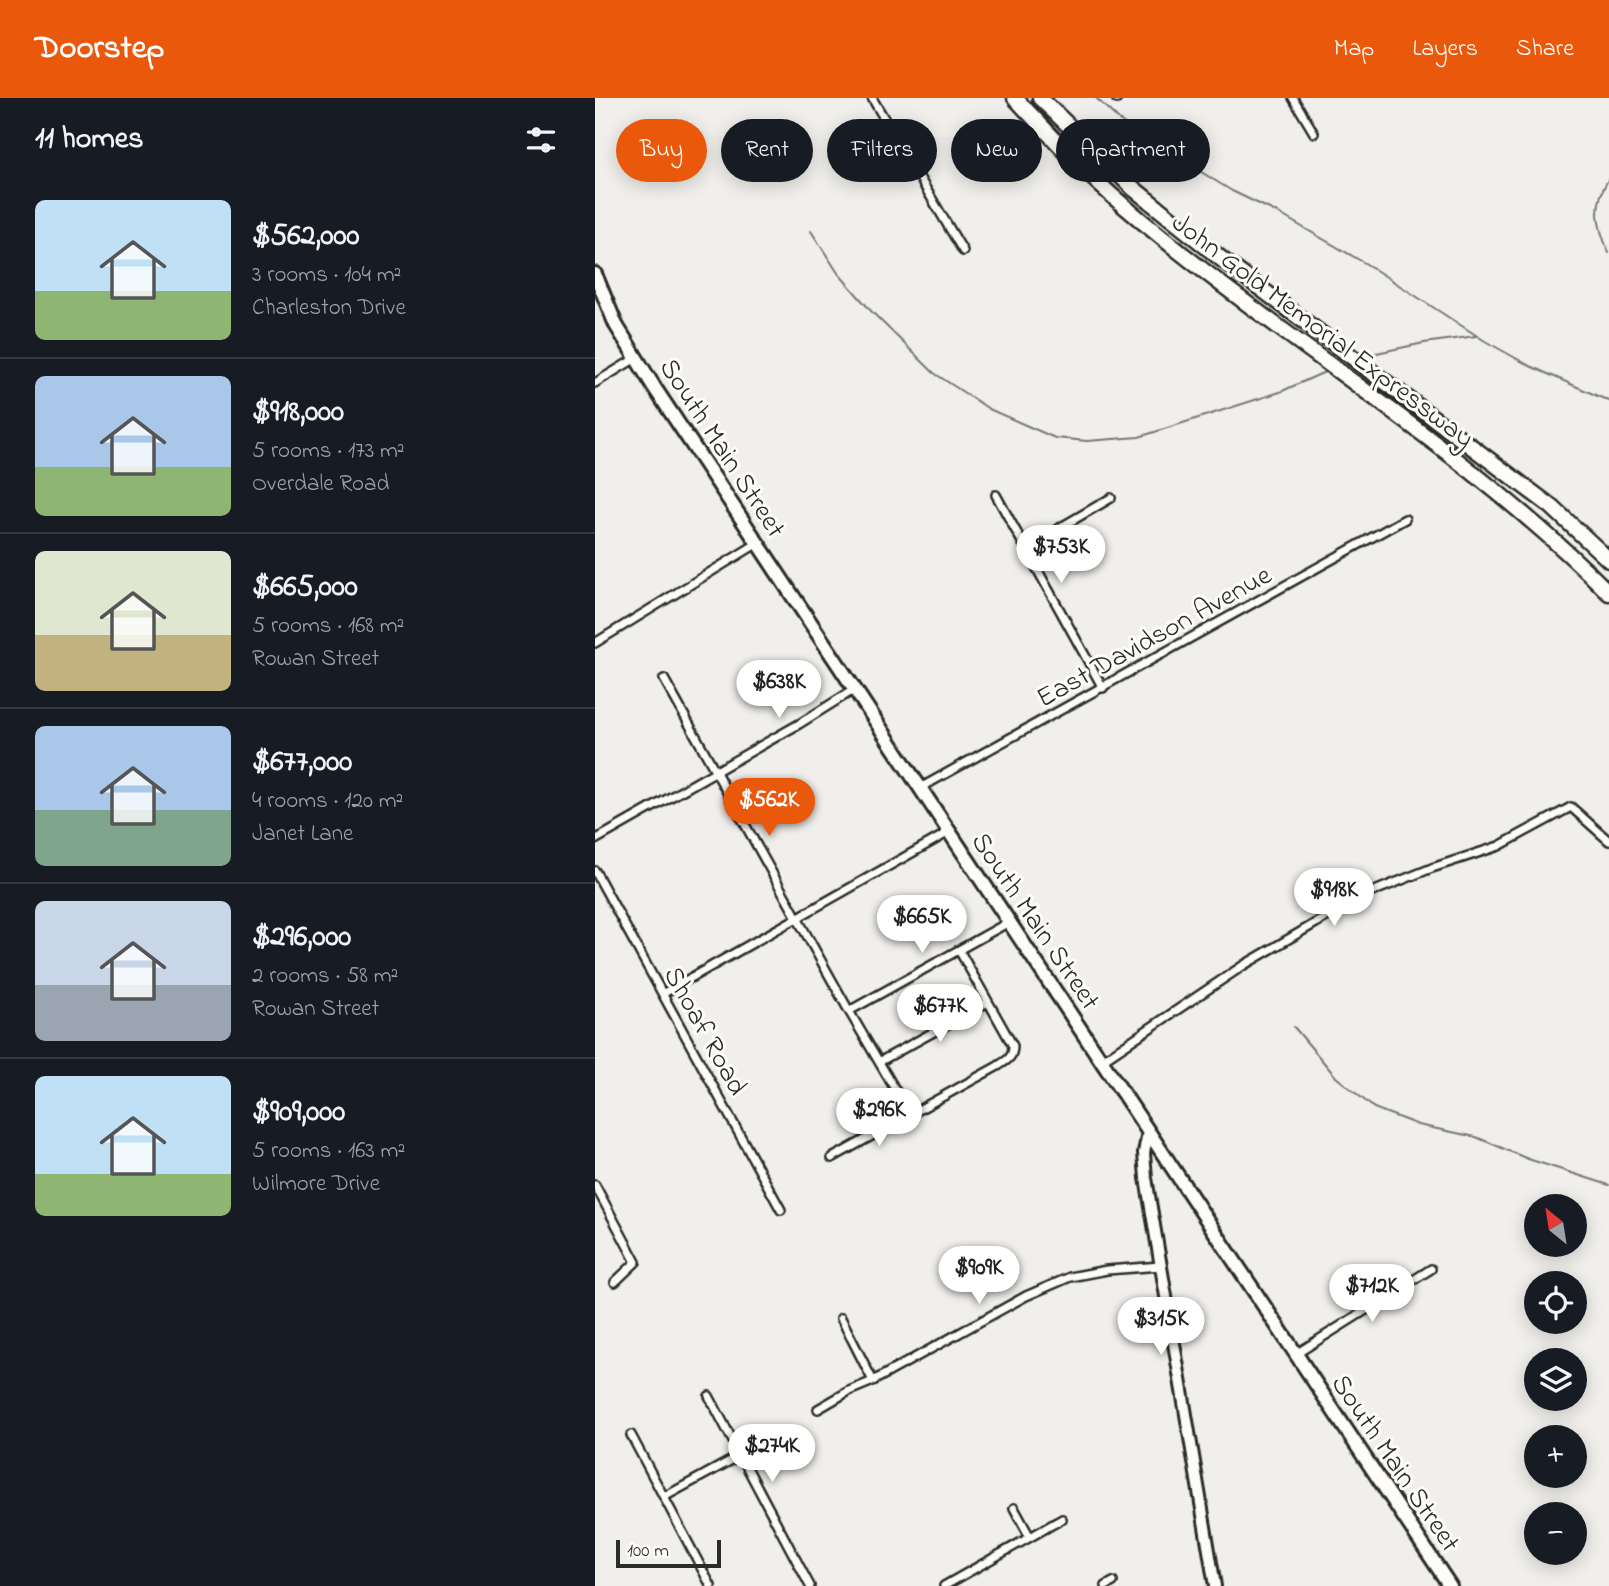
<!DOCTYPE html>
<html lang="en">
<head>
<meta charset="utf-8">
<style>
  :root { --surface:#171b24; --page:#20242c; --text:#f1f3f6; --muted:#9ea1a6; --line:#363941; --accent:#ea580c }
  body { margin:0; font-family:"Indie Flower",sans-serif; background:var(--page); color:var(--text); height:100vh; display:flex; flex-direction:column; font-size:26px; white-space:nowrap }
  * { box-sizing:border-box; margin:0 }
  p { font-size:23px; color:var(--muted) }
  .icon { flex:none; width:38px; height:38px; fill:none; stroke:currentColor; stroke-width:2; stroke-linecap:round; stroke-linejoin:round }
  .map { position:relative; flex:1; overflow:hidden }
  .details { display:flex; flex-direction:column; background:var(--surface); width:595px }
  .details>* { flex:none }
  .top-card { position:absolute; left:21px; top:21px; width:665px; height:63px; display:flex; gap:14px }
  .needle { width:46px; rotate:330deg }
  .tools { position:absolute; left:929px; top:1096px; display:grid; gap:14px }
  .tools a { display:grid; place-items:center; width:63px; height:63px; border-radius:50%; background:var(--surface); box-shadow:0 4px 18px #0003; font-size:35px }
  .scale { position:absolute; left:21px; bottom:18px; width:105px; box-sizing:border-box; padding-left:7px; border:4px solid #2b2b2b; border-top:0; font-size:19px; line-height:24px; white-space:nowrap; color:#2b2b2b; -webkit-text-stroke:5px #fdfcf7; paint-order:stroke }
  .price { position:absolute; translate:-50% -60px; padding:0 16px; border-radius:24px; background:#fff; color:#222; font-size:23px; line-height:46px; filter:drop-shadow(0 2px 4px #0008) }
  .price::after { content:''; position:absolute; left:50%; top:42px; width:21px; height:16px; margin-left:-10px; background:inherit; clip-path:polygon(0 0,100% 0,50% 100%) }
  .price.active { background:var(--accent); color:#fff }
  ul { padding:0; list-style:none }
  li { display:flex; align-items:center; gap:21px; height:175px; padding:0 35px }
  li+li { border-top:2px solid var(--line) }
  li span { display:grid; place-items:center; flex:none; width:196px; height:140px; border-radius:10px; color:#555 }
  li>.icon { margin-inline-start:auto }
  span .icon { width:84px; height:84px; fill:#fffc; stroke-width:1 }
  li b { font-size:30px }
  h2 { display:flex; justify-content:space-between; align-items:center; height:84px; padding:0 35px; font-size:30px }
  .pill { padding:0 24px; border-radius:32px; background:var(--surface); box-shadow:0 4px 18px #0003; font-size:24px; line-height:63px }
  .pill.active { background:var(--accent); color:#fff }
  header { display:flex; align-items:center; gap:42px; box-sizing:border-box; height:98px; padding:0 35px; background:var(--accent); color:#fff }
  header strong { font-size:33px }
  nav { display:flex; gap:38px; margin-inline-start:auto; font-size:24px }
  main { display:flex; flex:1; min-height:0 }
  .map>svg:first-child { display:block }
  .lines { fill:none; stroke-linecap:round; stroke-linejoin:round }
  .stream { stroke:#777775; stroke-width:2 }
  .street-casing { stroke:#2b2b2b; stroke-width:12 }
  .secondary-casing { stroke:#2b2b2b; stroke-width:16 }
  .primary-casing { stroke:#2b2b2b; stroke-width:18 }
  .highway-casing { stroke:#2b2b2b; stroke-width:19 }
  .street { stroke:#fdfcf7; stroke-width:7 }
  .secondary { stroke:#fdfcf7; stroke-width:10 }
  .primary { stroke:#fdfcf7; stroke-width:12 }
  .highway { stroke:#fdfcf7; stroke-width:14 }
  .labels { text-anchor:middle; stroke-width:6; stroke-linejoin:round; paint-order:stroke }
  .street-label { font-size:28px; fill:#2b2b2b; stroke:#fdfcf7 }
</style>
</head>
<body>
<header>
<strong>Doorstep</strong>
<nav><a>Map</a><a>Layers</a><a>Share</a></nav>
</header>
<main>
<section class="details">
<h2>11 homes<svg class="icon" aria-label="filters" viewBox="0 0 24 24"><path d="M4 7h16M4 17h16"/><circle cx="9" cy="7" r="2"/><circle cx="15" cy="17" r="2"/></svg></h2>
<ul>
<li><span style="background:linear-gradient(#bfe0f5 65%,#8fb573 0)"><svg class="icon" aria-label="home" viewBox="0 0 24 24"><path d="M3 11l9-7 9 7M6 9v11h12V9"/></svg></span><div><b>$562,000</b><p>3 rooms · 104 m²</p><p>Charleston Drive</p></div></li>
<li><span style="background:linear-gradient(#a9c7e8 65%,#8fb573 0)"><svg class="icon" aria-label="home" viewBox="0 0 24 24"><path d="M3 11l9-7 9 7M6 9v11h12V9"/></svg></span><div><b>$918,000</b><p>5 rooms · 173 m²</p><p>Overdale Road</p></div></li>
<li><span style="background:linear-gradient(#dfe7d0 60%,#c2b280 0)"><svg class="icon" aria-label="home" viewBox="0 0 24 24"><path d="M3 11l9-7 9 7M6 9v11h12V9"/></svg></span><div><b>$665,000</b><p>5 rooms · 168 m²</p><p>Rowan Street</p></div></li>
<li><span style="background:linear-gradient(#a9c7e8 60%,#7fa58c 0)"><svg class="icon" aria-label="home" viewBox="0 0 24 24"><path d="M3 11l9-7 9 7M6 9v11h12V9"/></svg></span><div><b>$677,000</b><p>4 rooms · 120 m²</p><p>Janet Lane</p></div></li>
<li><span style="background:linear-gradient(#c9d6e8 60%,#9aa5b1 0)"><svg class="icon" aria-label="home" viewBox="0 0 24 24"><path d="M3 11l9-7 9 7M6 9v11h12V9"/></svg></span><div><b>$296,000</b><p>2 rooms · 58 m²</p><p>Rowan Street</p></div></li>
<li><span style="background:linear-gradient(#bfe0f5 70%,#8fb573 0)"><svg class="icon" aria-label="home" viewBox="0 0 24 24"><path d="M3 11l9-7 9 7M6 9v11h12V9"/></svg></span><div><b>$909,000</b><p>5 rooms · 163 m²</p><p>Wilmore Drive</p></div></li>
</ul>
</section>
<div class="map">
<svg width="1014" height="1488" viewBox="0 0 1014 1488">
  <rect width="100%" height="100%" fill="#f0efeb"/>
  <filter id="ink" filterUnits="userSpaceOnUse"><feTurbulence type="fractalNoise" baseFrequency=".0143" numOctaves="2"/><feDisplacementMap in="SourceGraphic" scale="14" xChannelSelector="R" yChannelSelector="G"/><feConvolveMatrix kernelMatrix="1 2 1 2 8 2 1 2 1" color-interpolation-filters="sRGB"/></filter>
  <g filter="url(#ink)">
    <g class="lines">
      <!-- stream -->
      <path class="stream" d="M501,0l23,22 27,18 86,53 46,22 90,52 117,76 45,25 79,35
        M1014,80c-17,28 -12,47 0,75
        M216,133l27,42 34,39 62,61 55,36 66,29 32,3 52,-4 141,-45 47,-21
        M772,257l57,-12 52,-7
        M699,929l42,50 38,31 44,17 58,12 52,22 81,26
        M0,1486v2"/>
      <!-- street casing -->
      <g class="street-casing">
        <path id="street" d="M277,0l91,153
          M521,0l1,1
          M698,0l21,35
          M0,285l41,-25
          M401,397l107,193
          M430,450l86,-50
          M0,545l163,-100
          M69,581l185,332 57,97 7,5 85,-47c9,-6 15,-8 15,-20l-54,-96
          M325,690l485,-269
          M0,742l204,-116 56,-35
          M0,773l186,339
          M69,895l285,-161
          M254,913l160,-89
          M506,963l143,-96 118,-69 70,-28 67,-22 72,-39 38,34
          M284,964l109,-60
          M237,1060l81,-45
          M0,1087l41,77 -21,20
          M246,1220l32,63
          M701,1256l135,-85
          M114,1298l101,190
          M223,1311l31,-18 24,-10 153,-85 44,-19 37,-7 54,-4
          M36,1337l80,151
          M69,1399l77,-42
          M419,1410l16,29
          M349,1488l118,-67
          M511,1488l7,-4"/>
      </g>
      <!-- secondary casing -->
      <g class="secondary-casing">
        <path id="secondary" d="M553,1034l-4,21 2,25 69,408"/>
      </g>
      <!-- primary casing -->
      <g class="primary-casing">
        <path id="primary" d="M0,176l21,51 38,62 796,1199"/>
      </g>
      <!-- highway casing -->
      <g class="highway-casing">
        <path id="highway" d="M420,0c35,37 70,75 109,108 158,135 339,240 485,387
          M445,0l93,90 91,73 328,246 57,53"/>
      </g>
      <!-- street -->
      <use href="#street" class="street"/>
      <!-- secondary -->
      <use href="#secondary" class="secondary"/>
      <!-- primary -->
      <use href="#primary" class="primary"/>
      <!-- highway -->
      <use href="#highway" class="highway"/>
    </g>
  </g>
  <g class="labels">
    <!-- street labels -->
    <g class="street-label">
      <text transform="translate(729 231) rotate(37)" y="10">John Gold Memorial Expressway</text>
      <text transform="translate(129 349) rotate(57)" y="10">South Main Street</text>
      <text transform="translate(558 537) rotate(-29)" y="10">East Davidson Avenue</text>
      <text transform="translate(442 822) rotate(56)" y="10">South Main Street</text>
      <text transform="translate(112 932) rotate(61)" y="10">Shoaf Road</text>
      <text transform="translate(802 1364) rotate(56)" y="10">South Main Street</text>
    </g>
  </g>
</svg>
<div class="tools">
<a><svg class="needle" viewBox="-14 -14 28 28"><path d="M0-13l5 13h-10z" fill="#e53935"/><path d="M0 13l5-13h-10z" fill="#9ea1a6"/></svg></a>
<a><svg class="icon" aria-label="locate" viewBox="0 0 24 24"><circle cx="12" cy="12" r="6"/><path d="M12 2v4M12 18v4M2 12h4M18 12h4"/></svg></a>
<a><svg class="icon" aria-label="layers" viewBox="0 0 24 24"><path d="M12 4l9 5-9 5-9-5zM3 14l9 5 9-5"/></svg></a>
<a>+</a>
<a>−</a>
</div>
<div class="scale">100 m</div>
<b class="price" style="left:466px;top:487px">$753K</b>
<b class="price" style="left:184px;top:622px">$638K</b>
<b class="price active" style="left:174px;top:740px">$562K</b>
<b class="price" style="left:739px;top:830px">$918K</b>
<b class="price" style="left:327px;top:857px">$665K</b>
<b class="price" style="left:345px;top:946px">$677K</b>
<b class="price" style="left:284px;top:1050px">$296K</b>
<b class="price" style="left:384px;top:1208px">$909K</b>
<b class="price" style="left:777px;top:1226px">$712K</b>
<b class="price" style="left:566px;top:1259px">$315K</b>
<b class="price" style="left:177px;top:1386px">$274K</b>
<div class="top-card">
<a class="pill active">Buy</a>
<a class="pill">Rent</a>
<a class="pill">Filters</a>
<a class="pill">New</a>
<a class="pill">Apartment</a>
</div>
</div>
</main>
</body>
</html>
